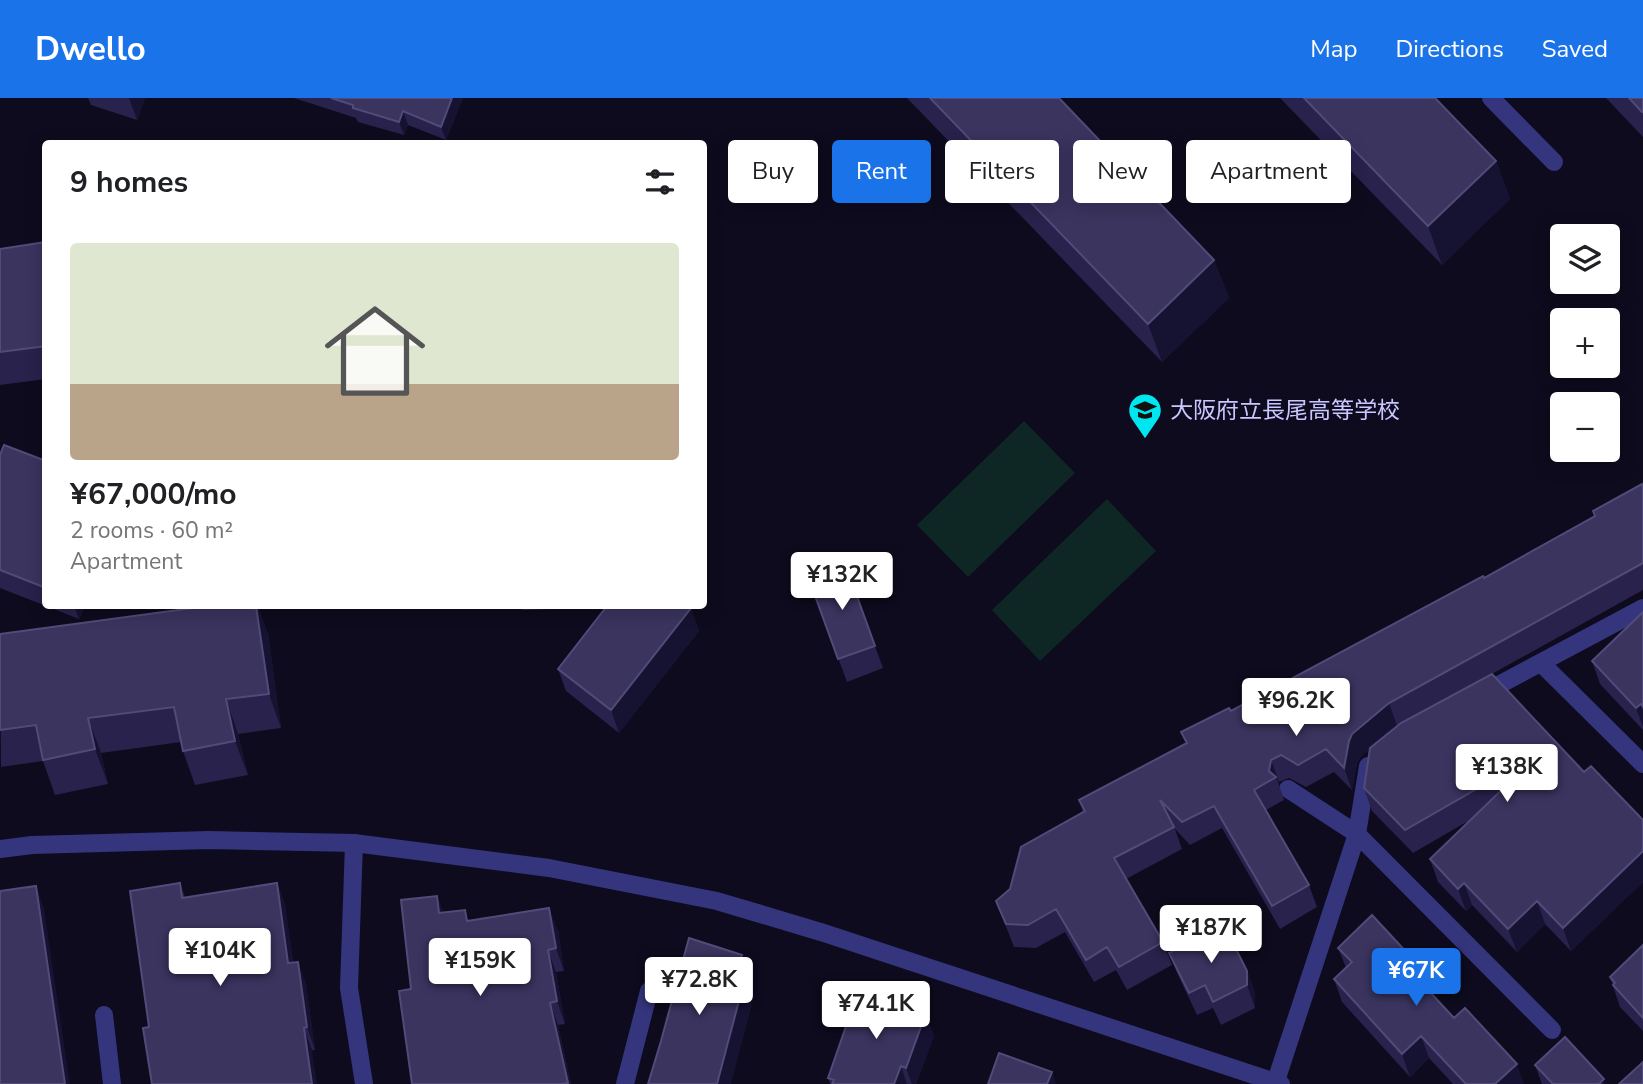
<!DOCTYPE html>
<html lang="en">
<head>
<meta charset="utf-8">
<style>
  :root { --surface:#fff; --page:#f2f2f2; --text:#202124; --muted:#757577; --accent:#1a73e8 }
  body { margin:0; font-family:"Nunito Sans","Noto Sans JP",sans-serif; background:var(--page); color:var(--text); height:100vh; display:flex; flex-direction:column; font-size:26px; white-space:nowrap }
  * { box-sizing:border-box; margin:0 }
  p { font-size:23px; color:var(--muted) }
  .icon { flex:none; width:38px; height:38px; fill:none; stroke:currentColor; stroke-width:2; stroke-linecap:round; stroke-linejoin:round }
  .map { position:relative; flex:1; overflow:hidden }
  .sheet { position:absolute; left:42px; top:42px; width:665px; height:469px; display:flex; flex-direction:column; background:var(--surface); border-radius:7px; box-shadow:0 4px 18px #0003 }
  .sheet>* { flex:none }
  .hud { position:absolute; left:728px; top:42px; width:665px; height:63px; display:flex; gap:14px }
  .tools { position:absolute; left:1550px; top:126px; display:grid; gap:14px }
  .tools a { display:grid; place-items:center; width:70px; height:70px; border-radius:7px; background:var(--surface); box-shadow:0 4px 18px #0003; font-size:35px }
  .price { position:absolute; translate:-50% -60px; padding:0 16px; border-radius:7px; background:#fff; color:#222; font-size:23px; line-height:46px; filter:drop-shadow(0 2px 4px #0008) }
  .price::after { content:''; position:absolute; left:50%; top:42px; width:21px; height:16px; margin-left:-10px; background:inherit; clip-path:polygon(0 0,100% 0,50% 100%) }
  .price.on { background:var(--accent); color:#fff }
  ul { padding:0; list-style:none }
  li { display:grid; align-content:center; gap:14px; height:371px; padding:0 28px }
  li span { display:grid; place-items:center; height:217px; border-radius:7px; color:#555 }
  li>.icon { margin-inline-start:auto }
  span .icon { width:126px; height:126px; fill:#fffc; stroke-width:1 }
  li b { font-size:30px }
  h2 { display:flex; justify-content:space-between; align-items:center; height:84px; padding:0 28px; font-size:30px }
  .tag { padding:0 24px; border-radius:7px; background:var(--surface); box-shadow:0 4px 18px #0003; font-size:24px; line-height:63px }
  .tag.on { background:var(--accent); color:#fff }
  header { display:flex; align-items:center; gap:42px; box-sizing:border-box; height:98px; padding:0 35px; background:var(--accent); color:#fff }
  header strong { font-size:33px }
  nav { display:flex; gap:38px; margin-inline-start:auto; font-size:24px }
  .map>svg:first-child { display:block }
  .green { fill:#0e2724 }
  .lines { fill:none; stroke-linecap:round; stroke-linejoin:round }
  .service { stroke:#34357d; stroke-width:18 }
  .minor { stroke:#34357d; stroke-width:18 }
  .tertiary { stroke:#34357d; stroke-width:18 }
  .wall { fill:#28224c }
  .shaded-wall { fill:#161231 }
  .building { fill:#3a345f; stroke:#504b78; stroke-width:2 }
  .labels { text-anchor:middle; stroke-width:5; stroke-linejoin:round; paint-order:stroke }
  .poi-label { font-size:23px; fill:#cac6ff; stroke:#0d0b1d; text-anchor:start }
</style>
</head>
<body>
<header>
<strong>Dwello</strong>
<nav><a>Map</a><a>Directions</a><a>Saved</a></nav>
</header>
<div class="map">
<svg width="1643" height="986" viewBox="0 0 1643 986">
  <rect width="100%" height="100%" fill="#0d0b1d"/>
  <!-- green -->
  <path class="green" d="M1024,323l51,52 -107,104 -51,-52z
    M1107,401l49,52 -116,110 -48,-51z"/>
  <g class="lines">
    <!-- service -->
    <path class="service" d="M1491,0l63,64"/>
    <!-- minor -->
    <path class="minor" d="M1541,565l102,101
      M1480,597l163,-87
      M1288,691l69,45 195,196
      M354,745l-5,145 15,96
      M104,917l8,69
      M625,986l24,-93
      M1275,986l82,-250 11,-68"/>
    <!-- tertiary -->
    <path class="tertiary" d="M0,751l32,-4 177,-5 145,3 195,25 168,33 104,31 460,152"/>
  </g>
  <!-- wall -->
  <path class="wall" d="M88,0h57l-8,22 -46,-15z
    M294,0h169l-17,42 -38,-15 -4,10 -46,-13 -2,-4z
    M907,0h152l155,162 15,38 -67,64z
    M1280,0h155l61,63 14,38 -68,66z
    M1606,0h37v39z
    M46,144v137l-46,6v-136z
    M0,357l46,6v145h39l-6,13 -79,-31z
    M1643,389v103l-187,104 128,78 59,48v62l-72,69 -26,-27 -28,28 -45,-47 -6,6 -28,-29 -8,-23 40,-39 -57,33 -41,-42 -8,-23 6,-39 -10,8 -3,6 -5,27 -18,-18 -28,15 -17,-9 -10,4v3l5,15 -18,10 43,75 8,22 -37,22 -58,-101 -32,17 -15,-16 7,20 -56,30 37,63 9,23 -45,25 -11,-20 -22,12 -29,-50 -29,16 -22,-1 -18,-46 14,-12 73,-77 -4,-12 107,-56 -5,-12 50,-21 253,-133 111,-62 -2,-5z
    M846,468l37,102 -36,14 -38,-103z
    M509,508h52l-12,3 -25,1z
    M691,510l8,23 -80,102 -53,-42 -8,-22z
    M1643,514v118l-43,-46 -8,-23z
    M268,535l13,95 -43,6 10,41 -53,10 -12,-34 -2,-9 -80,11 7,31 -53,11 -12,-34 -42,6 -1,-133z
    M180,785l5,14 92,-14 8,22 8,57 13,22 9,66h-3l-163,-23z
    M437,798l6,16 26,9 89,9 6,41 -8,1 9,52 -7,1 13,59h-159l-1,-95z
    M1643,847v86l-23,-24 -10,-30z
    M1338,850l72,8 9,23 35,39 70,66h-71l-24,-26 -19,19 -68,-75 -8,-23 12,-11z
    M1169,855l78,18 8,22v15l-34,17 -8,-17 -16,7 -19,-40z
    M934,938l-18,48h-86l-2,-6z
    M1535,967l71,19h-64z"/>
  <!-- shaded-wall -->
  <path class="shaded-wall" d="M129,0h16l-8,22z
    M452,0h11l-17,42 -5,-13z
    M403,13l5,14 -4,10 -5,-13z
    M1496,63l14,38 -68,66 -14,-39z
    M1214,162l15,38 -67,64 -14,-38z
    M74,508h11l-6,13z
    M256,508h2l10,27 13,95 -12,-34z
    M691,510l8,23 -80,102 -8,-23z
    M226,601l12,35 10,41 -13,-34z
    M1389,605l8,23 -37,31 -3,6 -5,27 -8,-22 5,-27 3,-7z
    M1641,606l2,7v16l-7,-19z
    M88,620l13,35 7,31 -13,-35z
    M1271,662l8,22v3l-3,-8 -7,-6z
    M1643,753v31l-72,69 -8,-23z
    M277,785l8,22 12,81 -9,-23z
    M1464,785l8,22 -6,6 -8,-22z
    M36,788l8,22 26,176h-5z
    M437,798l9,23 -7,-6z
    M1537,803l8,23 -28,28 -9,-23z
    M549,810l9,22 6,41 -8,-23z
    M548,852l8,22 9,52 -8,-23z
    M742,857l8,23 -2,7 5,16 -22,83h-14l18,-109z
    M1410,858l9,23 -16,-16z
    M298,864l8,22 9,66 -8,-23z
    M1247,873l8,22v15l-8,-23z
    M550,905l8,22 13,59h-3v-1z
    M926,915l8,23 -18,48h-4l-6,-16z
    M304,930l8,22 5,34h-5z
    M1421,938l8,22 -19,19 -8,-23z
    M1517,966l7,20h-29z
    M901,968l6,18h-13z
    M1052,974l4,12h-9z"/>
  <!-- building -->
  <path class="building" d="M331,0h121l-11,29 -38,-16 -4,11 -46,-14v-3z
    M930,0h129l155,162 -66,64z
    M1304,0h131l61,63 -68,65z
    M1629,0h14v13l-1,1z
    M46,144v104l-46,6v-103z
    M4,347l42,16v127l-46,-18v-115z
    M1642,386l1,3v76l-254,140 -37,31 -3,7 -5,27 -18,-19 -28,16 -17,-10 -10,5 -2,11 7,6 -22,13 55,95 -37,21 -58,-100 -32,16 -22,-22 14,27 -60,31 49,84 -44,25 -12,-20 -21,13 -30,-51 -28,16 -22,-1 -10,-23 14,-12 11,-42 64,-36 -6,-11 108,-57 -6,-11 48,-24 2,3 252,-135 1,2 111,-62 -2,-5z
    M846,468l29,80 -37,13 -29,-80z
    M208,508h48l13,88 -43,5 9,42 -52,10 -9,-44 -86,11 7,31 -52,11 -7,-35 -36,5v-96z
    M607,508h80l4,2 -80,102 -53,-41z
    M1643,514v95l-2,-3 -5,4 -44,-47z
    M1492,576l92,98 7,-6 52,54v31l-80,77 -26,-27 -29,28 -44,-46 -6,6 -28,-30 84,-81 -6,-7 -103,59 -41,-42 6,-40 31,-25z
    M180,785l2,15 95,-15 11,80 10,-1 9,65 -3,1 8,56h-160l-9,-56 6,-1 -19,-136z
    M36,788l29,198h-65v-193z
    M437,798l2,17 26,-3 2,11 82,-13 7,40 -8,2 9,51 -7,2 18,80 -7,1h-149l-13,-93 12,-2 -10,-89z
    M1372,817l38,41 -7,7 51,55 11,-10 52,56 -22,20h-29l-45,-48 -19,18 -68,-75 18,-17 -14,-14z
    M1224,827l23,46v14l-34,17 -8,-17 -16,8 -20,-40z
    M689,840l53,17 -7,20 10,3 -28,106h-69l13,-43z
    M1643,847v73l-30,-33 2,-2 -5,-6z
    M859,891l67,24 -20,55 -5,-2 -7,18h-62l2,-4 -6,-2z
    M1565,939l39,42 -5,5h-46l-18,-19z
    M999,955l53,19 -5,12h-59z
    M1643,964v22h-24z"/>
  <!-- icons -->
  <defs>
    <g id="school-pin" transform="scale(1.75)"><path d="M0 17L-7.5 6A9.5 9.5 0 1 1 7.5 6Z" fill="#00e6f1" stroke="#0d0b1d"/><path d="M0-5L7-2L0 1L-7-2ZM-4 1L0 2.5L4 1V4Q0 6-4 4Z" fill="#111"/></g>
  </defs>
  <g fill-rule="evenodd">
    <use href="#school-pin" x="1145" y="312"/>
  </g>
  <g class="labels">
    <!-- poi labels -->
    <g class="poi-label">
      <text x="1170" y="320">大阪府立長尾高等学校</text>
    </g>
  </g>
</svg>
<div class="tools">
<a><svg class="icon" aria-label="layers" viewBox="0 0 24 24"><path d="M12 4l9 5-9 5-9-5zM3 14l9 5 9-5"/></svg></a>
<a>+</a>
<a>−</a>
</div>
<b class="price" style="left:842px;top:514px">¥132K</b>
<b class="price" style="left:1296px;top:640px">¥96.2K</b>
<b class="price" style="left:1507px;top:706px">¥138K</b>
<b class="price" style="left:1211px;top:867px">¥187K</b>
<b class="price" style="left:220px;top:890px">¥104K</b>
<b class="price" style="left:480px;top:900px">¥159K</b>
<b class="price on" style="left:1416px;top:910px">¥67K</b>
<b class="price" style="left:699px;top:919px">¥72.8K</b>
<b class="price" style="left:876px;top:943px">¥74.1K</b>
<div class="hud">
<a class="tag">Buy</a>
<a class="tag on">Rent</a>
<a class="tag">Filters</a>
<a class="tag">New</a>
<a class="tag">Apartment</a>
</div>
<section class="sheet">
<h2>9 homes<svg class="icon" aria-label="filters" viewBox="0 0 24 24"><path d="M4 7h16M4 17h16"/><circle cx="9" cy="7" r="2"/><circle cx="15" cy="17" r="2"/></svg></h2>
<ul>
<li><span style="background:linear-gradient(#dfe7d0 65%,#b9a48a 0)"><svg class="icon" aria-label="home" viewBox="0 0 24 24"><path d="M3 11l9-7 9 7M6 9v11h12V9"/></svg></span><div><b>¥67,000/mo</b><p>2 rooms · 60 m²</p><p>Apartment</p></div></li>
</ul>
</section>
</div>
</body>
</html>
